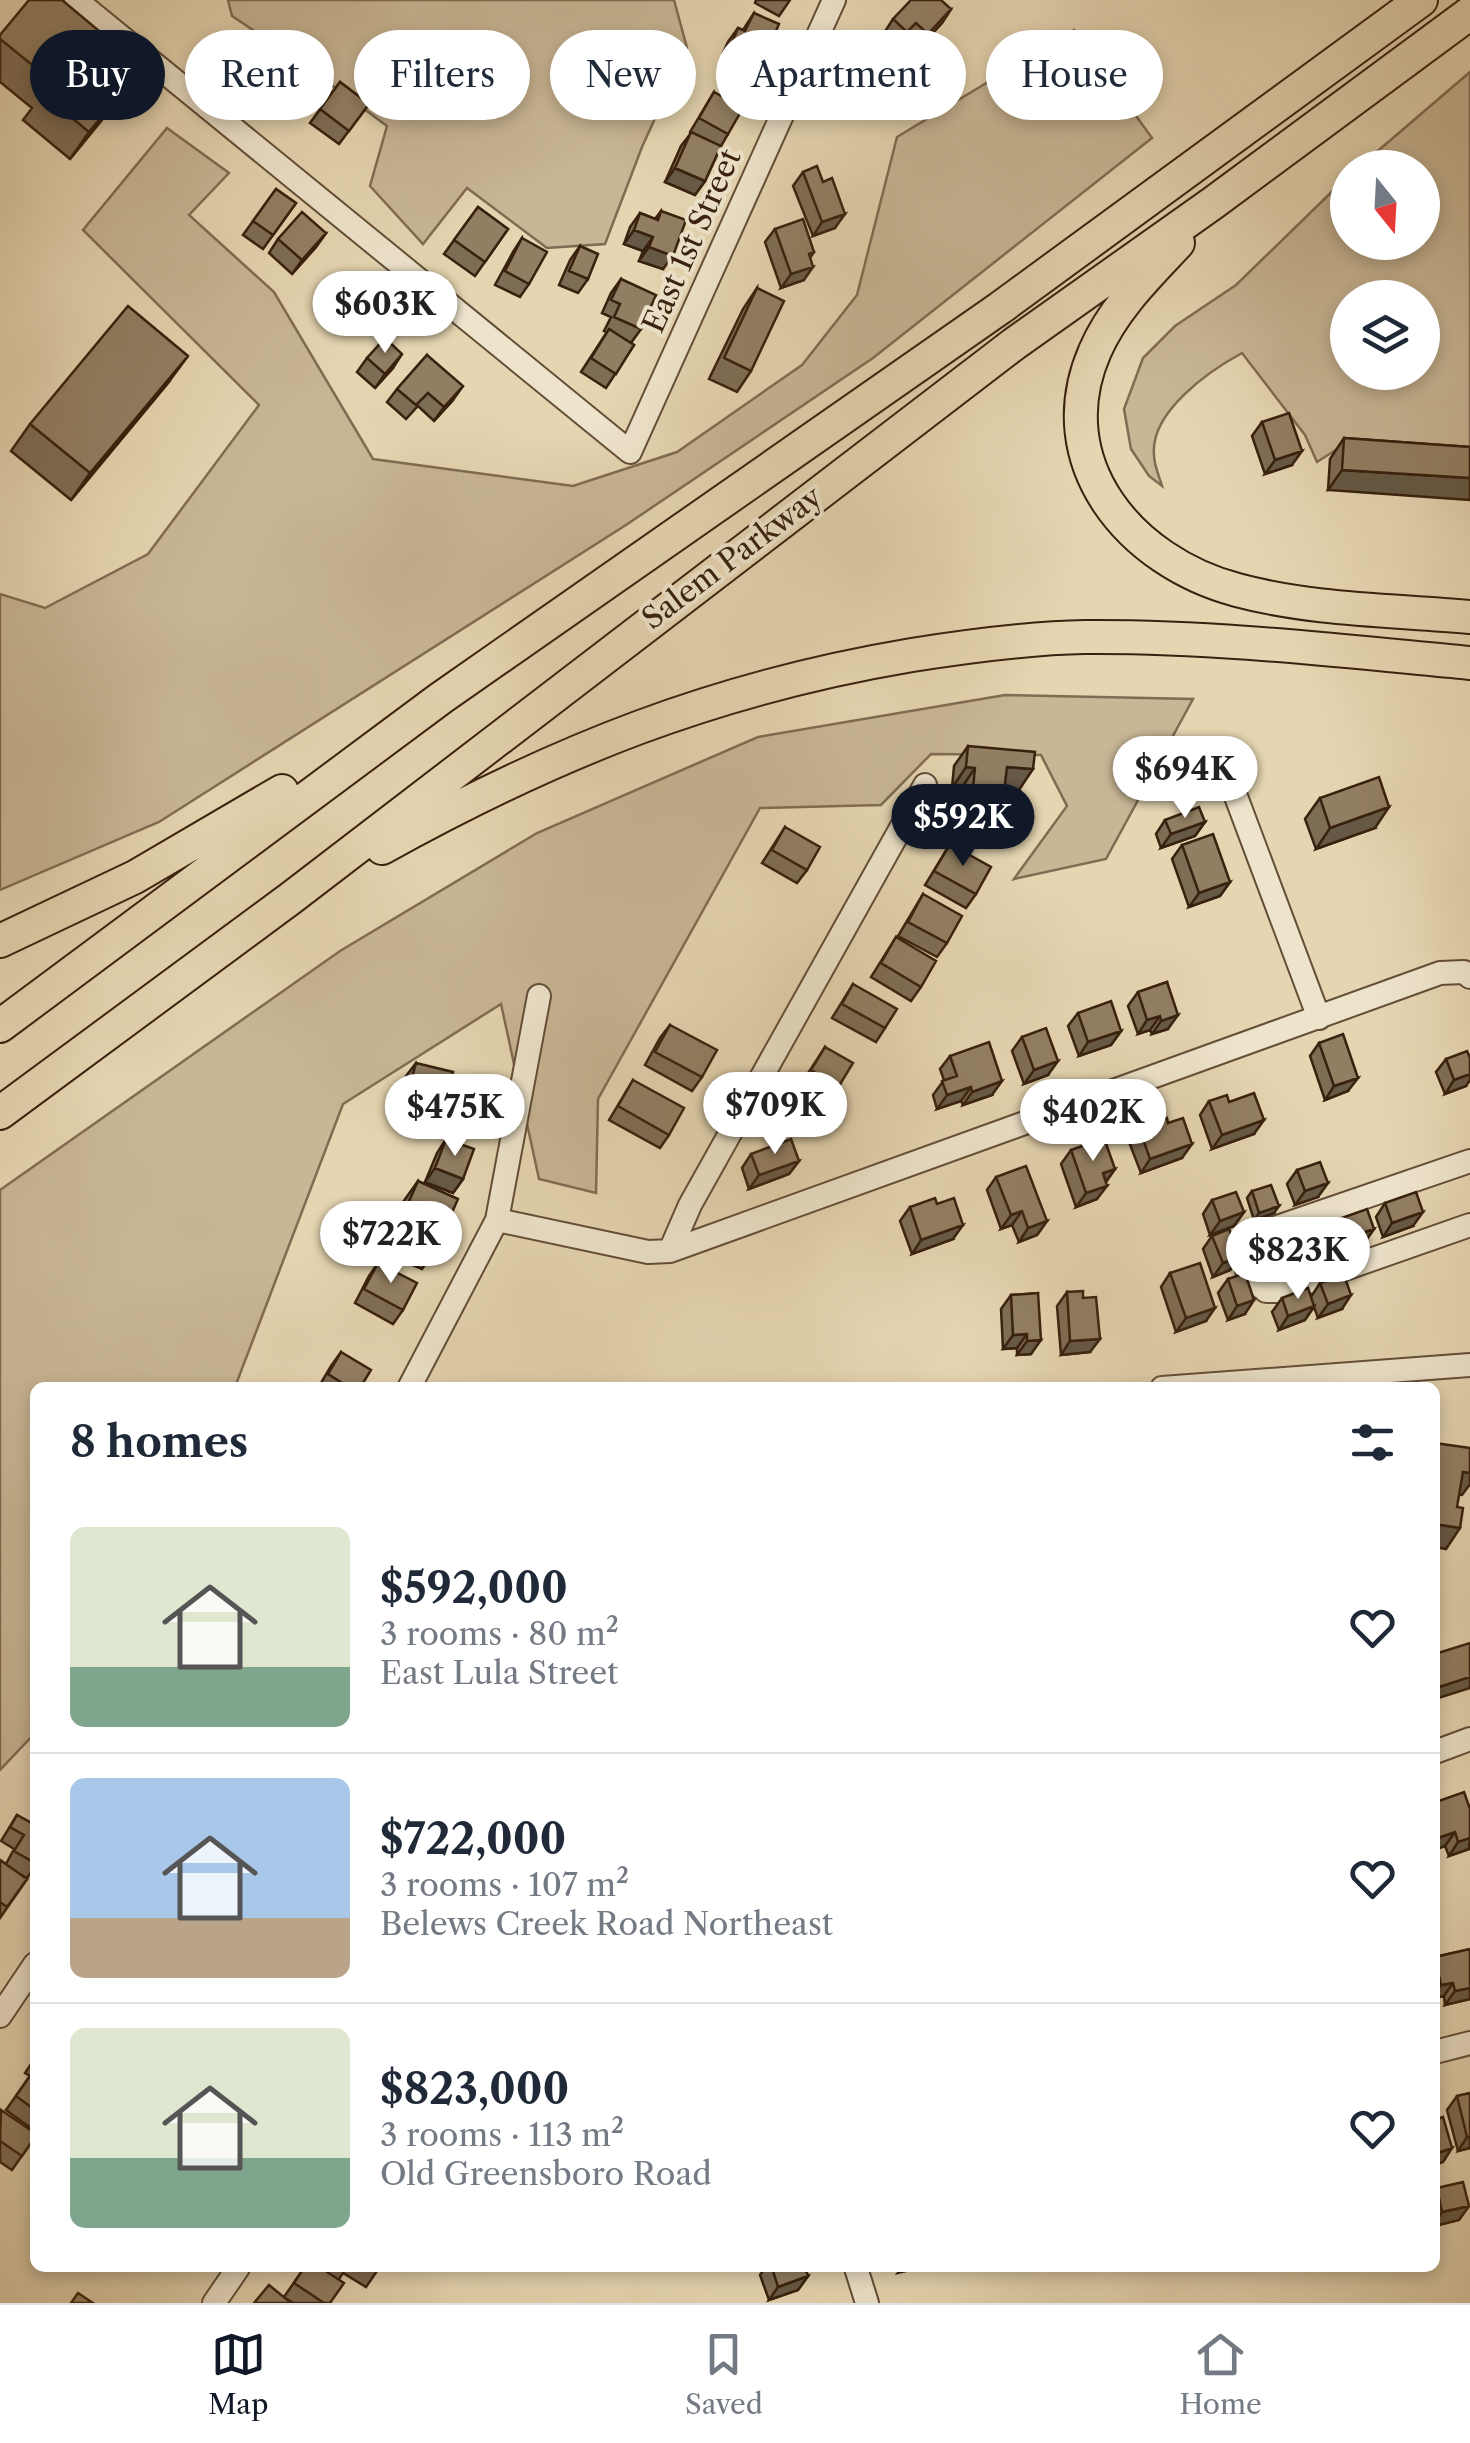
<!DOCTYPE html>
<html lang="en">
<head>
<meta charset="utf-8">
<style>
  :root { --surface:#fff; --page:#f6f6f7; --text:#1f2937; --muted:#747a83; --line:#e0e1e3; --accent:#111827 }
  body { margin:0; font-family:"Libre Caslon Text",serif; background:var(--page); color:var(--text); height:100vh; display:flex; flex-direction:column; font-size:38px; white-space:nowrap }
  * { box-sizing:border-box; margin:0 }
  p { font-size:32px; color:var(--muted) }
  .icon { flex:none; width:55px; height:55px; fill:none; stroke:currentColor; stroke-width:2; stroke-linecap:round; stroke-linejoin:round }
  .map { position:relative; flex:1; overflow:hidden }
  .details { position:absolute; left:30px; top:1382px; width:1410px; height:890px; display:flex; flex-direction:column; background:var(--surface); border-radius:15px; box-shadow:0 5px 15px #0003 }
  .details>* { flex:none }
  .banner { position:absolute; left:30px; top:30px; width:1410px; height:90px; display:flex; gap:20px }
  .needle { width:65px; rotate:162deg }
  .buttons { position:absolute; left:1330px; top:150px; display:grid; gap:20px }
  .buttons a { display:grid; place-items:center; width:110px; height:110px; border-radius:50%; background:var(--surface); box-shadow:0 5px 15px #0003; font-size:50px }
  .price { position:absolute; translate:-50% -85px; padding:0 22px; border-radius:35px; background:#fff; color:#222; font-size:32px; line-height:65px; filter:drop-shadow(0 2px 5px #0008) }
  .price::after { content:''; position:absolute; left:50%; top:60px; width:30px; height:22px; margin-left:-15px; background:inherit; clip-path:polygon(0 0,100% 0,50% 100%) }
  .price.on { background:var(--accent); color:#fff }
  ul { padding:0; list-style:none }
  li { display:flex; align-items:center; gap:30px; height:250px; padding:0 40px }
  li+li { border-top:2px solid var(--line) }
  li span { display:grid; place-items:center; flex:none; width:280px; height:200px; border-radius:15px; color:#555 }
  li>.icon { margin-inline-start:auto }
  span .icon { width:120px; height:120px; fill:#fffc; stroke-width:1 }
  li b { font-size:42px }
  h2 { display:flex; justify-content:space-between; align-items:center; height:120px; padding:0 40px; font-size:42px }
  .pill { padding:0 35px; border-radius:45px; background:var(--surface); box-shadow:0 5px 15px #0003; font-size:35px; line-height:90px }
  .pill.on { background:var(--accent); color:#fff }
  .tab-bar { display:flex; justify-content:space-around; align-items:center; height:140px; border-top:2px solid var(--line); background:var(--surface); font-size:28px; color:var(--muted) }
  .tab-bar a { display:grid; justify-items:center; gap:5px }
  .tab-bar .on { color:var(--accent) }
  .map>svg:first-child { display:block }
  .green { fill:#c8b695; stroke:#806c52; stroke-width:2.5; fill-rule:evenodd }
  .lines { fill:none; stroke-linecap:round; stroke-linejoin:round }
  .minor-casing { stroke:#634e37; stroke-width:26 }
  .highway-casing { stroke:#38210e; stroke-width:36 }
  .minor { stroke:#eee4cc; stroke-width:22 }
  .highway { stroke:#e5d5b1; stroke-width:32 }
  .wall { fill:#7e6d55; stroke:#38210e; stroke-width:2.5 }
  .shaded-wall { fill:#665945; stroke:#38210e; stroke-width:2.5 }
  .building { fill:#927f63; stroke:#38210e; stroke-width:2.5 }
  .labels { text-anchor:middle; stroke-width:8; stroke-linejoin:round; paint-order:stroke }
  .street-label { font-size:30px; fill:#38210e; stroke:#eee4cc }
</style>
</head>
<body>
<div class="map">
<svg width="1470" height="2303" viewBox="0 0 1470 2303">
  <rect width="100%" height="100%" fill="#e5d5b1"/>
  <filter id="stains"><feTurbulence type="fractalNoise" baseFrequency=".002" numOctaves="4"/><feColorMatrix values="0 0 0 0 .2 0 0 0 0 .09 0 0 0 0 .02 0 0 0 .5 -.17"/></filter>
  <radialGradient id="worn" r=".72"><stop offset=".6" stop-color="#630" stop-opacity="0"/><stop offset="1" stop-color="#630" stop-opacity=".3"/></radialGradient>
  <!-- green -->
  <path class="green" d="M228,0h446l13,48 -45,99 -37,97 -58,4 -80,-60 -44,56 -53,-58 17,-60 -89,-66 -66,-44z
    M1074,30l78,108 -279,220 -247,167 -467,297 -159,68v-296l45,14 103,-54 111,-149 -176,-175 84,-102 62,45 -40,42 85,77 99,167 200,27 104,-34 125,-87 55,-70 40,-158z
    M1470,72v376l-20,4 -97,-13 -36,23 -12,-27 -63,-82c-33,18 -92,59 -88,102 0,10 5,21 8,31l-13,-10 -18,-27 -7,-40 19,-51 32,-32 61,-41 111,-108 1,65h74v-74l-63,-1zM1348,298h74v74h-74z
    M1005,695l188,4 -87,160 -92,20 53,-73 -26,-51 -110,-1 -50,51 -121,3 -162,291 -2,94 -57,-14 -38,-175 -158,100 -108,283 -200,1v345l-35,37v-580l340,-239 197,-118 221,-96z"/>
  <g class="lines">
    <!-- minor casing -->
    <g class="minor-casing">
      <path id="minor" d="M76,0l554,452 204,-452
        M1223,762l96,256
        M1470,1161l-213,73c-15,13 -12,24 -9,42l18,15h16l188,-66
        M497,1220l151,32 22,-1 770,-278 24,-1 6,5
        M670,1251l20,-46 235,-420
        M409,1388l88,-168 42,-224
        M1162,1388l308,-23
        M1435,1752l35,-13
        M0,2016l35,-52
        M1435,2052l35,-9
        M856,2268l11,35
        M214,2303l24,-35"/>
    </g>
    <!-- highway casing -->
    <g class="highway-casing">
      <path id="highway" d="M1178,243c-31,33 -65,66 -83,108 -49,112 36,211 142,239 74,20 156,20 233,27
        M382,848c175,-97 333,-160 530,-193 57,-9 116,-17 173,-18 129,-1 257,14 385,26
        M0,941l135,-64 147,-86
        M0,1026l441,-328 559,-390 421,-308
        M0,1113l291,-215 723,-554 199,-141 257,-190"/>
    </g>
    <!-- minor -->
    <use href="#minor" class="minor"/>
    <!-- highway -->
    <use href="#highway" class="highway"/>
  </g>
  <!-- wall -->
  <path class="wall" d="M756,0h34l-11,16 -24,-13z
    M951,9l-9,14 -23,25 -13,-11 -9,9 -13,-13 9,-14z
    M754,13l12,41 -10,14 -33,-15 5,-11 10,-14 5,2z
    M0,35l123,59 -53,65 -47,-39 9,-12 -32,-26z
    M254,44l16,35 -9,14 -28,-12 11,-23z
    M869,63l45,2 -17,23 -8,-7 -10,12 -20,-16z
    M289,76l18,28 -5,7 -26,-14z
    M340,82l29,22 -30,40 -29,-21z
    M714,92l14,42 -7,12 -16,35 -10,14 -30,-13 16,-36 10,-13 -1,-1z
    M803,172l20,10 12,46 -22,8 -20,-50z
    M276,189l20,14 -33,46 -20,-14z
    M478,207l30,22 -33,47 -31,-22z
    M661,211l2,58 -24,-8 4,-10 -19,-7 6,-17 10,-14 15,6z
    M775,229l39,23 -4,6 -6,22 -23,8 -16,-46z
    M326,233l-10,14 -24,27 -23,-21 9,-14z
    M522,238l7,46 -9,13 -25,-12 18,-33z
    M580,246l8,33 -10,14 -19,-8 11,-25z
    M621,279l20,50 -10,14 3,2 -28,43 -25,-16 26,-40 -3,-1 7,-14 -9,-4 9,-20z
    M757,288l-6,83 -14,21 -28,-13 34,-70z
    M405,301l-9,14 -17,15 -7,-7 -6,7 -11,-11 10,-14z
    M427,355l26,45 -19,21 -16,-15 -12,13 -19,-17 10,-13z
    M367,358l26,10 -18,20 -18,-16z
    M168,383l-97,117 -60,-49 19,-27z
    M1262,422l30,43 -27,9 -13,-38z
    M1344,438l126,9 -142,43 2,-31z
    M968,746l51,44 -15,-1 -1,11 -14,20 -31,-3 3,-28 -9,-1 2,-22z
    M1320,798l55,30 -59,21 -11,-30z
    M1165,820l40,2 -10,14 -34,12 -5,-14z
    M785,827l22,43 -10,13 -35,-20z
    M950,844l26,50 -10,14 -41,-23z
    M1182,845l48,37 -10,14 -31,11 -17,-48z
    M923,894l24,49 -10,14 -39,-21z
    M896,937l25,50 -10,14 -40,-24z
    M1167,982l1,47 -16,5 -2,-4 -12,4 -10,-28 10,-14z
    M853,984l32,44 -9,14 -44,-24z
    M1078,1013l43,18 -10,14 -32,11 -11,-30z
    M670,1025l32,52 -10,14 -47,-26 15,-27z
    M1022,1037l26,38 -24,9 -12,-33z
    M1319,1043l29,48 -23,9 -15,-44z
    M825,1047l14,39 -9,14 -29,-16z
    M950,1056l42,39 -29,10 -2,-4 -24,8 -4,-14 11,-15 -4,-11z
    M1446,1059l20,27 -21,8 -9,-22z
    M416,1063l20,52 -38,-9 8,-30z
    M633,1080l36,55 -9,13 -51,-28z
    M1209,1101l20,1 25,32 -42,15 -12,-34z
    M1168,1123l14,35 -41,15 -12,-31 10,-14z
    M446,1139l17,40 -10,14 -28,-11 12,-29z
    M1071,1150l44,19 -9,13 -9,17 -21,8 -15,-43z
    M751,1154l48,7 -10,13 -40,15 -7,-21z
    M1297,1170l21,27 -23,8 -8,-21z
    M996,1177l51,44 -10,14 -18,7 -7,-17 -11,4 -14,-39z
    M418,1181l18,68 -14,20 -41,-17 22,-50z
    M1252,1191l22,22 -20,7 -7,-22z
    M1212,1200l32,12 -10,14 -24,9 -7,-21z
    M1385,1203l28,23 -30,11 -7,-20z
    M910,1207l43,32 -41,15 -12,-33z
    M1331,1222l43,7 -10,14 -36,12 -7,-19z
    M1212,1236l18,34 -17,7 -10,-28z
    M378,1263l25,47 -10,14 -38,-21 14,-27z
    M1170,1273l36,48 -30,11 -15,-45z
    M1228,1279l17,35 -17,6 -10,-27z
    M1320,1283l22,26 -24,9 -4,-11 -9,13 -26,10 -7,-18 10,-14 29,-1z
    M1067,1292l23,60 -29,3 -4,-49z
    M1038,1293l-7,61 -14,1v-7l-14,1 -2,-40 10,-14z
    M341,1352l19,36h-42l13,-22z
    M1439,1801l30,48 -20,7 -4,-10z
    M17,1815l18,10v42l-8,11 -7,-4 7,5 -27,39v-58l6,4 8,-15 -13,-8z
    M1470,1949v50l-25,6 -1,-9 -9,2v-41z
    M35,2058v73l-29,-21 24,-34 -5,-3z
    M1470,2093v55l-12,3 -11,-41 10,-14z
    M0,2111l35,26 -23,33 -12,-8z
    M1437,2188l32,18 -10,14 -24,6v-35z
    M304,2268h75l-13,19 -23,-14 -4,6 -9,24h-37l-9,-6z
    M765,2268h40l3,8 -10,14 -29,10 -9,-25z"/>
  <!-- shaded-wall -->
  <path class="shaded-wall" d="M951,9l-9,14 -23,25 9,-14z
    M142,67l-19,27 -53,65 19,-27z
    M675,168l30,13 -10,14 -30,-13z
    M845,214l-10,14 -22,8 9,-14z
    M634,230l19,7 -10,14 -19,-7z
    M326,233l-10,14 -24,27 10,-14z
    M649,247l24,9 -10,13 -24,-8z
    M813,267l-9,13 -23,8 10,-14z
    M405,301l-9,14 -17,15 10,-13z
    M402,354l-9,14 -18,20 10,-14z
    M188,356l-20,27 -97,117 19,-27z
    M463,386l-10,14 -19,21 10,-14z
    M1302,451l-10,14 -27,9 10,-14z
    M1342,470l128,8v22l-142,-10z
    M966,767l9,1 -14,21 -9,-1z
    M1007,767l26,2 -14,21 -27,-2z
    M972,797l31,3 -14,20 -31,-3z
    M1389,807l-14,21 -59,21 14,-21z
    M1205,822l-10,14 -34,12 10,-14z
    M1230,882l-10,14 -31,11 10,-14z
    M1178,1015l-10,14 -16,5 9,-13z
    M1160,1016l-10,14 -12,4 9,-14z
    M1121,1031l-10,14 -32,11 9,-14z
    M1058,1061l-10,14 -24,9 10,-14z
    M1470,1074v6l-4,6 -21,8 9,-14z
    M1358,1078l-10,13 -23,9 9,-14z
    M1002,1081l-10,14 -29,10 9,-13z
    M971,1087l-10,14 -24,8 10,-14z
    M408,1092l37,10 -9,13 -38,-9z
    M1264,1120l-10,14 -42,15 10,-14z
    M1192,1144l-10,14 -41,15 9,-14z
    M799,1161l-10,13 -40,15 10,-14z
    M435,1168l28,11 -10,14 -28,-11z
    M1115,1169l-10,14 -2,-10z
    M1328,1183l-10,14 -23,8 10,-14z
    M1107,1186l-10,13 -21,8 10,-14z
    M1279,1206l-5,7 -20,7 5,-7z
    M1022,1211l-10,14 -11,4 10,-14z
    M1244,1212l-10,14 -24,9 10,-14z
    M1423,1212l-10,14 -30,11 9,-14z
    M1047,1221l-10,14 -18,7 9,-14z
    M963,1225l-10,14 -41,15 9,-14z
    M1374,1229l-10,14 -36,12 10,-14z
    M1240,1257l-10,13 -17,7 10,-14z
    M1351,1295l-9,14 -24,9 10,-14z
    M1254,1300l-9,14 -17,6 9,-14z
    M1314,1306l-9,14 -26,10 9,-14z
    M1215,1308l-9,13 -30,11 10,-14z
    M1027,1334l-10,14 -14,1 10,-14z
    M1100,1339l-10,13 -29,3 9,-14z
    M1041,1340l-10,14 -14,1 10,-14z
    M1463,1472l7,1v11l-8,11 -14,-2z
    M1435,1524l25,4 -14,21 -11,-2z
    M1470,1677v11l-35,11v-7l4,-5z
    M1455,1832l-10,14 -10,4v-11z
    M1470,1838l-1,11 -20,7 9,-14z
    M1453,1983l-9,13 -9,2v-4l6,-9z
    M1470,1988v11l-25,6 10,-14z
    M1467,2137h3v11l-12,3z
    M1452,2148l-9,14 -8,3v-11z
    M1469,2206l-10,14 -24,6v-3l7,-11z
    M902,2268h16l-20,5z
    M808,2276l-10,14 -29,10 9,-13z"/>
  <!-- building -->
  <path class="building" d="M29,0h33l80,67 -53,65 -47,-39 10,-12 -52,-42v-4z
    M911,0h30l10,9 -23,25 -12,-11 -9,9 -14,-13z
    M754,13l25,11 -13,30 -33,-14 5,-12 7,3z
    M886,42l28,23 -7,9 -9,-7 -10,12 -19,-16z
    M254,44l27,13 -11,22 -27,-12z
    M289,76l25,14 -7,14 -26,-14z
    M340,82l29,22 -20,27 -29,-22z
    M714,92l29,16 -15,26 -29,-16z
    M691,132l30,14 -16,35 -30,-13z
    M817,166l6,16 9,-4 13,36 -23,8 -19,-50z
    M276,189l20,14 -23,32 -20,-14z
    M478,207l30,22 -23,33 -31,-22z
    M661,211l25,9 -13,36 -24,-9 4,-10 -19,-7 6,-17 18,7z
    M302,212l24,21 -24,27 -24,-21z
    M803,219l11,33 -5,2 4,13 -22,7 -16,-45z
    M522,238l25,14 -18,32 -24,-13z
    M580,246l18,8 -10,25 -19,-8z
    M621,279l35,16 -15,34 -27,-12 6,-13 -9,-4z
    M388,283l17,18 -16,16 -7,-7 -7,6 -10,-11z
    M757,288l27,13 -33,70 -27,-13z
    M128,306l60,50 -98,117 -60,-49z
    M609,329l25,16 -18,29 -25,-16z
    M385,338l17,16 -17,20 -18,-16z
    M427,355l36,31 -19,21 -16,-14 -12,12 -19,-16z
    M1289,413l13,38 -27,9 -13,-38z
    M1344,438l126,9v31l-128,-8z
    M968,746l67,6 -2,17 -26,-2 -4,33 -31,-3 3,-29 -9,-1z
    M1379,777l10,30 -59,21 -10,-30z
    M1199,807l6,15 -34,12 -6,-14z
    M785,827l35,20 -13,23 -35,-20z
    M1213,834l17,48 -31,11 -17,-48z
    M950,844l41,23 -15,27 -42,-23z
    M923,894l39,22 -15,27 -39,-21z
    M896,937l40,24 -15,26 -40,-24z
    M1167,982l11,33 -17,6 -1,-5 -13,4 -9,-28z
    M853,984l44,25 -12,19 -43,-24z
    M1111,1001l10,30 -33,11 -10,-29z
    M670,1025l47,25 -15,27 -47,-25z
    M1046,1028l12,33 -24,9 -12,-33z
    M1343,1034l15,44 -24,8 -15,-43z
    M989,1042l13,39 -30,11 -1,-5 -24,8 -5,-14 15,-5 -7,-20z
    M825,1047l28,16 -14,23 -28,-16z
    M1467,1051l3,7v16l-16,6 -8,-21z
    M416,1063l37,9 -8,30 -37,-10z
    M633,1080l51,28 -15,27 -51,-29z
    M1254,1093l10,27 -42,15 -13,-34 18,-6 2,7z
    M1167,1118l1,5 15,-5 9,26 -42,15 -11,-31z
    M1104,1138l11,31 -12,4 4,13 -21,7 -15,-43z
    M446,1139l28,10 -11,30 -28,-11z
    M791,1139l8,22 -40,14 -8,-21z
    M1320,1162l8,21 -23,8 -8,-21z
    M1026,1166l21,55 -19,7 -6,-17 -11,4 -15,-38z
    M418,1181l40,18 -22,50 -40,-18z
    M1271,1185l8,21 -20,7 -7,-22z
    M1236,1192l8,20 -24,9 -8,-21z
    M1416,1192l7,20 -31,11 -7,-20z
    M935,1198l2,6 17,-6 9,27 -42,15 -11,-33z
    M1367,1209l7,20 -36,12 -7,-19z
    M1229,1229l11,28 -17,6 -11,-27z
    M378,1263l39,20 -14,27 -39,-21z
    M1200,1263l15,45 -29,10 -16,-45z
    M1245,1273l9,27 -17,6 -9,-27z
    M1344,1275l7,20 -23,9 -8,-21z
    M1308,1288l6,18 -26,10 -6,-18z
    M1083,1291v7l13,-1 4,42 -30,2 -3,-49z
    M1038,1293l3,47 -14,1v-7l-14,1 -2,-40z
    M341,1352l30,18 -11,18h-10l-22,-14z
    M1435,1443l35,5v25l-7,-1 -6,35 6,1 -3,20 -25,-4z
    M1470,1643v34l-31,10 -4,-13v-20z
    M1464,1792l6,17v29l-12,4 -3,-10 -20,7v-43l2,-1 2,6z
    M17,1815l18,10v38l-21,-12 10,-16 -14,-8z
    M0,1860l27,19 -20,28 -7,-5z
    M1470,1949v39l-15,3 -2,-8 -12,2 -6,-28z
    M32,2073l3,2v35l-19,-14z
    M1470,2093v44h-3l-10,-41z
    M1,2110l34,23v4l-13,19 -22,-15z
    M1443,2117l9,31 -17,6v-34z
    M1463,2182l6,24 -27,6 -5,-24z
    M304,2268h17l23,15 -14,20h-6l-30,-20z
    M772,2268h33l3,8 -30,11z
    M269,2285l22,18h-37z
    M78,2293l15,10h-22z"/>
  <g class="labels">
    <!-- street labels -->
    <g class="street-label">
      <text transform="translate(692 241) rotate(-66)" y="10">East 1st Street</text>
      <text transform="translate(732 558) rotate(-37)" y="10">Salem Parkway</text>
    </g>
  </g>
  <rect width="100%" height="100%" filter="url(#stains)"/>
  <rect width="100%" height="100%" fill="url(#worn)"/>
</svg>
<div class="buttons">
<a><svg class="needle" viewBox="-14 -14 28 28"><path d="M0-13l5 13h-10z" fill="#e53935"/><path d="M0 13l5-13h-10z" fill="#747a83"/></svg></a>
<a><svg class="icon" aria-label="layers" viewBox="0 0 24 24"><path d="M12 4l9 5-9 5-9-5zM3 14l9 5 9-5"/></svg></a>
</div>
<b class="price" style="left:385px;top:356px">$603K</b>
<b class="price" style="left:1185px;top:821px">$694K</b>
<b class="price on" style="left:963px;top:869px">$592K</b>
<b class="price" style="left:775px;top:1157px">$709K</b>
<b class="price" style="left:455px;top:1159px">$475K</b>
<b class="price" style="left:1093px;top:1164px">$402K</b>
<b class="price" style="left:391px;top:1286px">$722K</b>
<b class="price" style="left:1298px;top:1302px">$823K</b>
<div class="banner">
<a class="pill on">Buy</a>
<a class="pill">Rent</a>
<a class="pill">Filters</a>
<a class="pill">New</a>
<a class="pill">Apartment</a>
<a class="pill">House</a>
</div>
<section class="details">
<h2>8 homes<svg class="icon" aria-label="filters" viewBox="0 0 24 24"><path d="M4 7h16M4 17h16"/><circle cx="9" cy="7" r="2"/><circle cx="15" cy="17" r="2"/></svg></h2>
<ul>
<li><span style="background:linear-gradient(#dfe7d0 70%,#7fa58c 0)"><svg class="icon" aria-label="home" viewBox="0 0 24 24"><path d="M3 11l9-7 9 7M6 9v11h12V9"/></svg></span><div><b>$592,000</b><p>3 rooms · 80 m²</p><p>East Lula Street</p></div><svg class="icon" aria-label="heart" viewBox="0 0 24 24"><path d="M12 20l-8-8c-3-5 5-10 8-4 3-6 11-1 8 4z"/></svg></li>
<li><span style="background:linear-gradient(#a9c7e8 70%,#b9a48a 0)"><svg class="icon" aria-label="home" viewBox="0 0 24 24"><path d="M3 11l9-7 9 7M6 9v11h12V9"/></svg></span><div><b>$722,000</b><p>3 rooms · 107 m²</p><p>Belews Creek Road Northeast</p></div><svg class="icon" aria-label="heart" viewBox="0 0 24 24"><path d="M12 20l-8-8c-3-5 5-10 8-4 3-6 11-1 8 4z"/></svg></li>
<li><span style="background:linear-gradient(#dfe7d0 65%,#7fa58c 0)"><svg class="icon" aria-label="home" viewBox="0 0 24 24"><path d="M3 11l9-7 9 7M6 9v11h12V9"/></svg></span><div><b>$823,000</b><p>3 rooms · 113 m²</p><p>Old Greensboro Road</p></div><svg class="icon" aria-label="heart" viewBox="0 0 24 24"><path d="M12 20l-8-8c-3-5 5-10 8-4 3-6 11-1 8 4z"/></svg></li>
</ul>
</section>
</div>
<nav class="tab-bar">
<a class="on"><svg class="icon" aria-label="map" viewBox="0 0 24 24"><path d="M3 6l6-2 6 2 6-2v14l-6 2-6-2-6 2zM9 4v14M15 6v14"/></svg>Map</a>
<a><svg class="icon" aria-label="saved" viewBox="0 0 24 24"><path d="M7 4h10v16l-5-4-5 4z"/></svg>Saved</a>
<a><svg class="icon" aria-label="home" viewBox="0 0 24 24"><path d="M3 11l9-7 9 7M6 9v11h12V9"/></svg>Home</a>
</nav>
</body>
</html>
